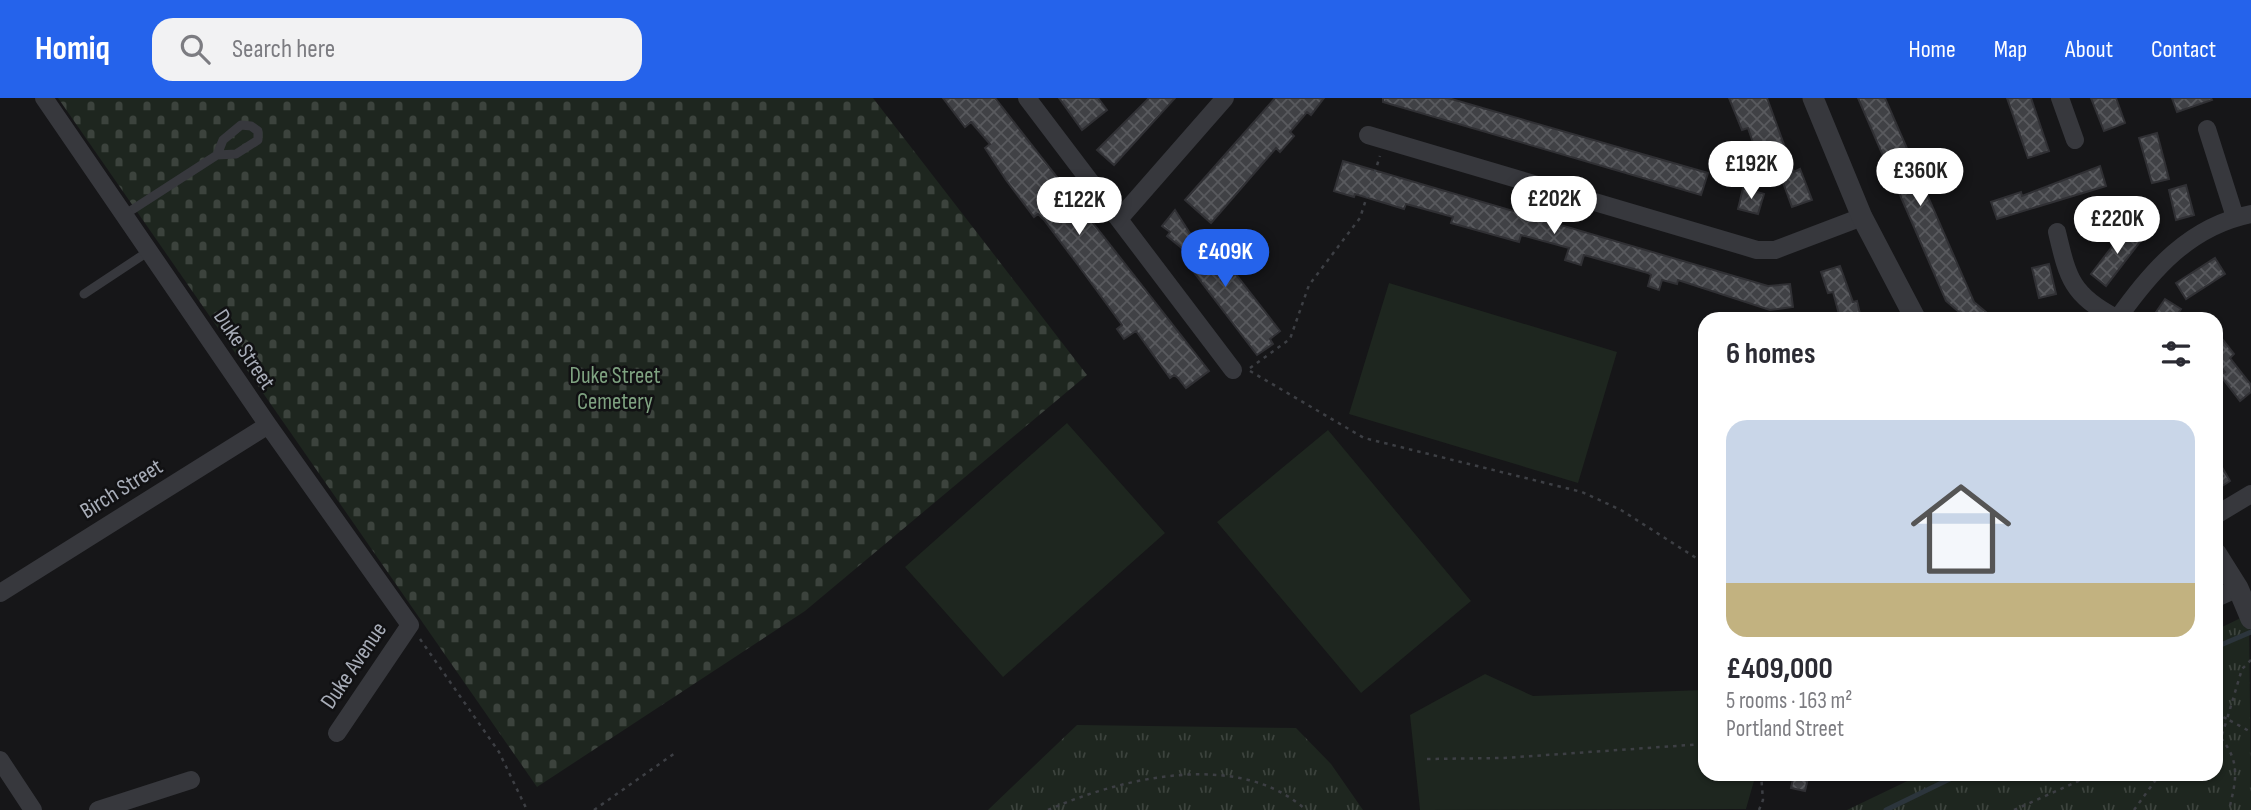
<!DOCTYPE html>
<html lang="en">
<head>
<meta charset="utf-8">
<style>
  :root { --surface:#fff; --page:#f2f2f3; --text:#2b2b33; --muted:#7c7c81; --line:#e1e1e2; --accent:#2563eb }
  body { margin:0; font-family:"Sofia Sans Condensed",sans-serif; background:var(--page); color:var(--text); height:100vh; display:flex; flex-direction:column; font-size:26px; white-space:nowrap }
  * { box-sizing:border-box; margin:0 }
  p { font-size:23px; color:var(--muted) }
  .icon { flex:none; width:38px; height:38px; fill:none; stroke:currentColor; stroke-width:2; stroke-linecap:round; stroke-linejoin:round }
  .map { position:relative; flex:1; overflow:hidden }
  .details { position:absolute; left:1698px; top:214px; width:525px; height:469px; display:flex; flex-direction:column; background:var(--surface); border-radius:21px; box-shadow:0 2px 5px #0004 }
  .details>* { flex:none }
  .price { position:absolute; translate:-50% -60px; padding:0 16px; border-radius:24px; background:#fff; color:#222; font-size:23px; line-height:46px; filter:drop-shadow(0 2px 4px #0008) }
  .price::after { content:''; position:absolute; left:50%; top:42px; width:21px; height:16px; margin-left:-10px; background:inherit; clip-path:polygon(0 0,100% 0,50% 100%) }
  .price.current { background:var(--accent); color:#fff }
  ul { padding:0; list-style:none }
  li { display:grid; align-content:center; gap:14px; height:371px; padding:0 28px }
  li+li { border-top:2px solid var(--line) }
  li span { display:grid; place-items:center; height:217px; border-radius:21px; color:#555 }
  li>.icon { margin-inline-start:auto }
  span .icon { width:126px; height:126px; fill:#fffc; stroke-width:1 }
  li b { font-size:30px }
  h2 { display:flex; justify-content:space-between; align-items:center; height:84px; padding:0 28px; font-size:30px }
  header { display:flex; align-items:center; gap:42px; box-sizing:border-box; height:98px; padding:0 35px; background:var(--accent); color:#fff }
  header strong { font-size:33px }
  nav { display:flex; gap:38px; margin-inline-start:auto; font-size:24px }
  .search { width:490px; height:63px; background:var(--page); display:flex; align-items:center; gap:18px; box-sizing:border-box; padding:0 24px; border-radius:21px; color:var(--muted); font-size:26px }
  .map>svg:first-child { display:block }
  .green { fill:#1e261f }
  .cemetery { fill:url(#cemetery-stones) }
  .park { fill:url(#park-tufts) }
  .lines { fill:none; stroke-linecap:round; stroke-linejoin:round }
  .stream { stroke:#2c353c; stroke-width:5 }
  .building { fill:url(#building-cross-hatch); stroke:#303034; stroke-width:2 }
  .path { stroke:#3d3f44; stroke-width:2.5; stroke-dasharray:3.5 5; stroke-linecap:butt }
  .service { stroke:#37383d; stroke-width:9 }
  .minor { stroke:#37383d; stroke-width:18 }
  .tertiary { stroke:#37383d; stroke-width:21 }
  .labels { text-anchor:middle; stroke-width:5; stroke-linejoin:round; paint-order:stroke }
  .street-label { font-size:23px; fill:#a8adb8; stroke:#111113 }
  .park-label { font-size:23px; fill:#7fa381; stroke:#111113 }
</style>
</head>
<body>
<header>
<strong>Homiq</strong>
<div class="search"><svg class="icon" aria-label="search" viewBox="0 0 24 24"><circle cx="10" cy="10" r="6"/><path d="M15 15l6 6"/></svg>Search here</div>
<nav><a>Home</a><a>Map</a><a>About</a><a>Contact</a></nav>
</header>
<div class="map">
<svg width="2251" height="712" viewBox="0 0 2251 712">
  <defs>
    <pattern id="cemetery-stones" width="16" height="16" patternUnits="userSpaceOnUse" patternTransform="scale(1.75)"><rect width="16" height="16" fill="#1e261f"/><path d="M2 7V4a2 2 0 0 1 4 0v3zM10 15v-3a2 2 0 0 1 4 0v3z" fill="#3c433d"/></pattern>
    <pattern id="park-tufts" width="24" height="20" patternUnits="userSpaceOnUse" patternTransform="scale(1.75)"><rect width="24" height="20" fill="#1e261f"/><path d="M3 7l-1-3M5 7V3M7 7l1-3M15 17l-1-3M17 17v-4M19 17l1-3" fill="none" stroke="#3c433d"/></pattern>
    <pattern id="building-cross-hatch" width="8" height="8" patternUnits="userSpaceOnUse" patternTransform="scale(1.75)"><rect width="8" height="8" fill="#404145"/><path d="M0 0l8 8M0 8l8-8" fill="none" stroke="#595a5e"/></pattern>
  </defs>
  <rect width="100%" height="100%" fill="#161618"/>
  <!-- green -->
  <path class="green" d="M1389,185l228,69 -39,131 -229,-69z
    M1067,325l98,110 -162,144 -98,-110z
    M1328,332l143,171 -110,92 -144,-171z
    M1485,576l48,22 171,-6v84h52l-10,35 -326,1 -10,-95z"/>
  <!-- cemetery -->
  <path class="cemetery" d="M58,0h815l214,277 -282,236 -268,176z"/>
  <!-- park -->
  <path class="park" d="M2249,516l2,196h-404l75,-36h294v-144z
    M1077,627l219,3 35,36 32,46h-375z"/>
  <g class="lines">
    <!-- stream -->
    <path class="stream" d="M2216,549l35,-15
      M1886,712l74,-36"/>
  </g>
  <!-- building -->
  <path class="building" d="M943,0h52l214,273 -23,17 -8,-10 -4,-3 -4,3 -34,-47 -12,8 -7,-10 5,-4 -44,-60 -34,-45 -6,-6 -4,3 -28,-37 -21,-32 5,-4 -19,-22 -6,5z
    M1059,0h39l9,12 -25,20z
    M1149,0h26l-61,67 -17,-15z
    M1275,0h49l-13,17 -4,-3 -17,20 4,4 -14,16 -4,-4 -65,75 -26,-23z
    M1383,0h65l260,75 -7,22 -318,-93z
    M1729,0h38l27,74 6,-3 12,31 -20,7 -18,-49 -3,8 -9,3 -14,-41 -6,2z
    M1858,0h27l89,204 19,16h-27l-20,-17z
    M2007,0h24l18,53 -21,7z
    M2091,0h25l9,25 -21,8z
    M2172,0h39l1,2 -35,12z
    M2157,35l12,46 -17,4 -13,-45z
    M1343,63l425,125 22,-2 3,23 -23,3 -92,-30 -1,4 -15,-4 -3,10 -11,-4 3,-11 -3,-2 -64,-18 -3,10 -16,-5 4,-12 -48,-13 -2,7 -68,-19 2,-6 -47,-13 -2,5 -49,-15 -1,3 -20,-6z
    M2100,68l6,20 -109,33 -6,-17 30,-10 1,4z
    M2186,87l8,30 -18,5 -7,-30z
    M1743,90l21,6 -6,20 -20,-5z
    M1175,112l27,42 3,-2 14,19 8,-6 53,68 -10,8 3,5 -16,11 -74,-97 6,-4 -22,-18 3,-4 -8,-6z
    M2128,128l15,12 -37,48 -15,-12z
    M2215,160l10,16 -39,25 -10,-16z
    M2049,166l7,30 -17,4 -7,-30z
    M1840,168l13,36 4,-1 4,17h-21l-7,-26 -5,1 -7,-21z
    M2165,201l16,10 -6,9h-23z
    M2216,233l18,23 -4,4 21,27v7l-11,9 -20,-26 5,-3 -5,-6 -4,4z
    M2216,359l14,24 -14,9z
    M1794,676h15l-4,17 -14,-3z"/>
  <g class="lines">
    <!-- path -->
    <path class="path" d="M1250,270l40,-29 19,-54 51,-67 20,-62
      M1250,273l114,67 218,54 39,18 83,53
      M420,541l79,113 28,58
      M2251,562l-9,9 -15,50 24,13
      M2216,615l11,6 -6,19
      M2221,640c20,25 15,42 8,72
      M1427,661l77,-1 200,-14
      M594,712l81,-57
      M1048,712c73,-32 191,-61 258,0
      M1759,712l4,-10 -2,-26
      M2014,712l80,-36
      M2134,712l26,-36"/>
    <!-- service -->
    <path class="service" d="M124,117l93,-60 19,-1 22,-14v-9l-7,-5 -10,-1 -18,15 -6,15
      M84,196l65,-43"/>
    <!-- minor -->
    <path class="minor" d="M44,0l224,327 142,200 -73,108
      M1027,0l206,272
      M2060,0l15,42
      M2207,31l28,88
      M1368,37l389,115h18l87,-33
      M1119,121l106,-121
      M2057,134c11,47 15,63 59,86
      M2118,220c34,-48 72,-92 133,-104
      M2216,417l35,-21
      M0,495l268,-168
      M2216,500l22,-10
      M0,662l33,50
      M98,712l93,-30"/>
    <!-- tertiary -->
    <path class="tertiary" d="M1813,0l49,119 53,101
      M2216,455l22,35 13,31"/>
  </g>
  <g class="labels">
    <!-- street labels -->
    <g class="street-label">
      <text transform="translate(245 251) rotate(56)" y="8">Duke Street</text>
      <text transform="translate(121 390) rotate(-32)" y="8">Birch Street</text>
      <text transform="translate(353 567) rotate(-56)" y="8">Duke Avenue</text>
    </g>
    <!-- park labels -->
    <g class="park-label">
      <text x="615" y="285">Duke Street<tspan x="615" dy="26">Cemetery</tspan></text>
    </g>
  </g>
</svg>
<b class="price" style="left:1751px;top:103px">£192K</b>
<b class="price" style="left:1920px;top:110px">£360K</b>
<b class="price" style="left:1554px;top:138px">£202K</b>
<b class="price" style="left:1079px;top:139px">£122K</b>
<b class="price" style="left:2117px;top:158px">£220K</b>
<b class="price current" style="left:1225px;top:191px">£409K</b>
<section class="details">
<h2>6 homes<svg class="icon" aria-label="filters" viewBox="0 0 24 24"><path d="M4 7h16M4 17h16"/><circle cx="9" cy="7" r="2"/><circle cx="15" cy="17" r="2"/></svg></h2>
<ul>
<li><span style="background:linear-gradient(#c9d6e8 75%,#c2b280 0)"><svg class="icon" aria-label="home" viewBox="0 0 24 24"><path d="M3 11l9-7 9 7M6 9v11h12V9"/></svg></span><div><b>£409,000</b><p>5 rooms · 163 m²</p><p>Portland Street</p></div></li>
</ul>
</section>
</div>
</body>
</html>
